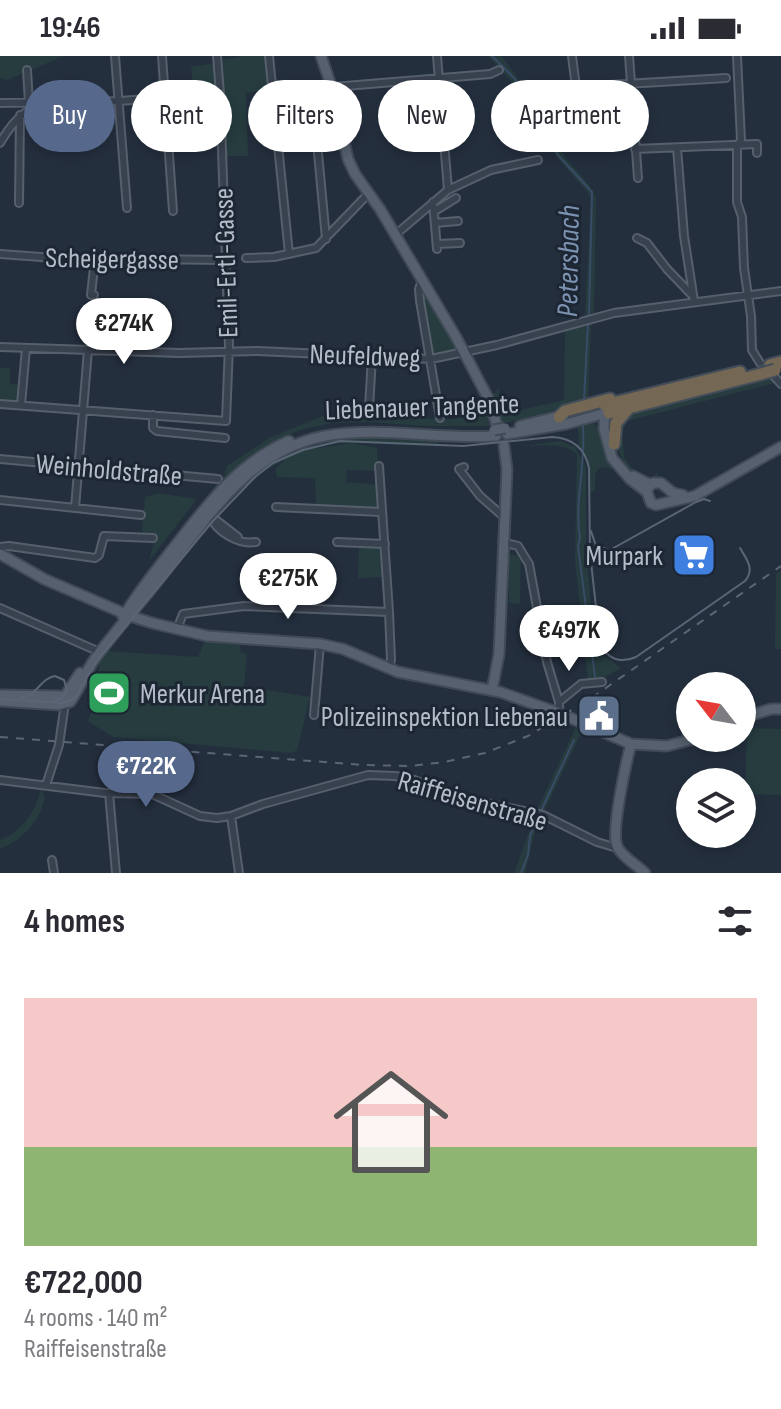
<!DOCTYPE html>
<html lang="en">
<head>
<meta charset="utf-8">
<style>
  :root { --surface:#fff; --page:#f7f7f7; --text:#2b2b33; --muted:#7c7c81; --line:#e1e1e2; --accent:#56698c }
  body { margin:0; font-family:"Sofia Sans Condensed",sans-serif; background:var(--page); color:var(--text); height:100vh; display:flex; flex-direction:column; font-size:30px; white-space:nowrap }
  * { box-sizing:border-box; margin:0 }
  p { font-size:26px; color:var(--muted) }
  .icon { flex:none; width:44px; height:44px; fill:none; stroke:currentColor; stroke-width:2; stroke-linecap:round; stroke-linejoin:round }
  .map { position:relative; height:817px; overflow:hidden }
  .panel { display:flex; flex-direction:column; background:var(--surface); flex:1 }
  .panel>* { flex:none }
  .banner { position:absolute; left:24px; top:24px; width:734px; height:72px; display:flex; gap:16px }
  .needle { width:52px; rotate:301deg }
  .fabs { position:absolute; left:676px; top:616px; display:grid; gap:16px }
  .fabs a { display:grid; place-items:center; width:80px; height:80px; border-radius:50%; background:var(--surface); box-shadow:0 4px 12px #0003; font-size:40px }
  .price { position:absolute; translate:-50% -68px; padding:0 18px; border-radius:28px; background:#fff; color:#222; font-size:26px; line-height:52px; filter:drop-shadow(0 2px 4px #0008) }
  .price::after { content:''; position:absolute; left:50%; top:48px; width:24px; height:18px; margin-left:-12px; background:inherit; clip-path:polygon(0 0,100% 0,50% 100%) }
  .price.active { background:var(--accent); color:#fff }
  ul { padding:0; list-style:none }
  li { display:grid; align-content:center; gap:16px; height:424px; padding:0 24px }
  li+li { border-top:2px solid var(--line) }
  li span { display:grid; place-items:center; height:248px; border-radius:0px; color:#555 }
  li>.icon { margin-inline-start:auto }
  span .icon { width:144px; height:144px; fill:#fffc; stroke-width:1 }
  li b { font-size:34px }
  h2 { display:flex; justify-content:space-between; align-items:center; height:96px; padding:0 24px; font-size:34px }
  .pill { padding:0 28px; border-radius:36px; background:var(--surface); box-shadow:0 4px 12px #0003; font-size:28px; line-height:72px }
  .pill.active { background:var(--accent); color:#fff }
  .status { display:flex; justify-content:space-between; align-items:center; height:56px; padding:0 40px; background:var(--surface); direction:ltr }
  .status svg { height:22px; fill:currentColor }
  .map>svg:first-child { display:block }
  .green { fill:#263c3f }
  .lines { fill:none; stroke-linecap:round; stroke-linejoin:round }
  .stream { stroke:#394c67; stroke-width:2 }
  .minor-casing { stroke:#565f6c; stroke-width:10 }
  .major-casing { stroke:#414a57; stroke-width:13 }
  .highway-casing { stroke:#434c59; stroke-width:15 }
  .minor { stroke:#38414e; stroke-width:6 }
  .major { stroke:#56606e; stroke-width:9 }
  .highway { stroke:#746855; stroke-width:11 }
  .tram { stroke:#5a6575; stroke-width:2 }
  .rail { stroke:#5a6575; stroke-width:2; stroke-dasharray:8 8; stroke-linecap:butt }
  .major-bridge-casing { stroke:#414a57; stroke-width:13; stroke-linecap:butt }
  .highway-bridge-casing { stroke:#434c59; stroke-width:15; stroke-linecap:butt }
  .major-bridge { stroke:#56606e; stroke-width:9 }
  .highway-bridge { stroke:#746855; stroke-width:11 }
  .labels { text-anchor:middle; stroke-width:6; stroke-linejoin:round; paint-order:stroke }
  .street-label { font-size:28px; fill:#b4bcc9; stroke:#1d2633 }
  .poi-label { font-size:28px; fill:#b4bcc9; stroke:#1d2633; text-anchor:end }
  .water-label { font-size:30px; font-style:italic; fill:#7c92b1; stroke:#1d2633 }
</style>
</head>
<body>
<div class="status"><b>19:46</b><svg viewBox="0 0 49 12"><path d="M0 12V9h3v3zM5 12V6h3v6zM10 12V3h3v9zM15 12V0h3v12zM26 1h20v11H26zM47 4h2v5h-2z"/></svg></div>
<div class="map">
<svg width="781" height="817" viewBox="0 0 781 817">
  <rect width="100%" height="100%" fill="#242f3e"/>
  <!-- green -->
  <path class="green" d="M0,0h64l-57,24 -7,-2z
    M244,0h22l4,33 -24,4 2,63h-22l-5,-96z
    M488,0h13c25,29 39,59 58,92 11,19 29,30 37,50l-2,116 -9,3 6,-117 -2,-6 -33,-38 -38,-68z
    M215,7l3,29 -24,2 -3,-27z
    M424,234l32,56 -1,3 -19,5 -4,-2 -12,-61z
    M591,266l-3,80c-29,4 -55,17 -84,21l-8,-14 -3,-14 6,-8v18l5,9 60,-14 1,-70z
    M0,312h10v16l10,1 -1,16h-19z
    M768,320l7,7 -148,38 -5,11 2,25 8,11 19,11 8,-8 -2,5 -7,5c-6,-3 -13,-6 -18,-10 -19,-15 -18,-45 1,-58z
    M388,357l54,7 46,-5 4,11h-68l-55,-4 -37,1 -32,7 -33,15 -34,25 -28,28 20,-24 2,-8 42,-28 56,-23z
    M594,368c13,9 11,31 18,45l-8,-2 -6,2 -3,6v16l-6,1v-24l-10,-21 -1,-21z
    M362,380l76,4v5c-45,3 -88,-9 -132,5l46,-7 25,5 2,23 -32,-1 -1,12 34,3 1,27 -65,-3 -1,-31 -38,-1 -2,-8 11,-10 -22,12 -20,19 -4,-2c35,-36 71,-48 122,-52z
    M560,385l15,6 11,20v86l8,80 6,20 21,15 -23,13h-10l-13,-121 2,-106c-15,-12 -34,-8 -53,-8z
    M158,437l39,6 -48,62 6,-24 -12,-3 -1,-4 3,-33z
    M359,489l25,2 2,30 -28,1z
    M509,499h12l-1,49 -11,-1z
    M781,514v79h-6l1,-75z
    M206,583l34,5v8l7,2 -3,32 66,11 -13,53 -5,3 -179,-16 -25,-16 7,-18 5,-45 6,-7 92,6z
    M576,671l7,2 -47,99 -11,45h-11l23,-63z
    M747,672l34,1v66l-36,-1z
    M41,733l4,8c-6,26 -21,41 -45,52v-9c24,-10 34,-27 41,-51z"/>
  <g class="lines">
    <!-- stream -->
    <path class="stream" d="M492,0l22,22 26,39 18,38 34,37 -3,124
      M584,344l4,-77
      M583,370c3,39 -9,75 -3,112l-2,8 17,131
      M541,755l33,-71
      M521,817l7,-18 2,-19 8,-19"/>
    <!-- minor casing -->
    <g class="minor-casing">
      <path id="minor" d="M115,0l12,152
        M162,0l11,155
        M269,0l20,198
        M437,0l11,134
        M572,0l4,31 150,-9
        M629,0l9,122
        M737,0l4,84 -4,6v56l5,15 2,51 7,48 1,34 8,13
        M27,14l2,33
        M273,36l217,-18 9,-4
        M0,47l119,-2 101,-7
        M0,87c9,-15 17,-26 32,-35l1,-4
        M677,92l7,88 10,65
        M635,93l122,-5v9
        M433,146l4,47
        M19,147l1,-88
        M435,155l21,-13
        M435,167l23,-2
        M395,179l53,-45 43,-20 47,-10
        M637,182l10,5 20,26 24,25
        M326,183l-9,-97 26,-4
        M437,188l23,-1
        M0,198l55,4 170,2
        M246,202l28,-1 42,-9 53,-55
        M422,224l-3,9 1,12 20,117
        M94,239h-3l4,-37
        M92,258l48,3v19l-6,15
        M0,291l179,6 79,-2 173,8 66,-14 117,-32 167,-22
        M773,319l8,9
        M0,348l226,17 3,-75 -9,-252 -3,-38
        M21,349l5,-57
        M369,352l3,-51
        M153,359v13l4,3 68,7
        M0,403l218,20
        M379,410l10,146 2,48 -2,8
        M464,411l-5,2 21,27 24,21
        M0,444l141,15
        M276,451l105,5
        M75,452l13,-158
        M209,459c8,17 29,30 47,27
        M216,464l22,17
        M337,486l48,2
        M502,486l16,4 11,18 18,98 12,40v11
        M0,491l9,-1 86,12 4,-3 5,-19 49,2
        M0,552l95,42
        M177,573l6,-15 61,-8 145,6
        M559,646l22,-18 21,-2
        M314,659l6,-71
        M0,724l105,13 47,1 48,22 17,2 14,-2 32,-12 105,-29 27,1 14,2 49,19 85,18 54,27 20,6
        M46,729l13,-40 6,-42
        M109,737l7,80
        M231,760l8,57
        M52,804l2,13"/>
    </g>
    <!-- major casing -->
    <g class="major-casing">
      <path id="major" d="M321,0l11,32 16,71 7,15 25,35 76,128 32,61 9,27
        M605,349l-1,24 8,29 18,21 17,13 4,11 5,2 39,-9 86,-49
        M520,370l44,-11
        M507,378l59,-10 40,-11
        M633,420l18,9
        M648,432l5,-5h8l12,10 10,2
        M0,498l44,25 86,37 22,7 55,13 113,8 23,5 55,23 102,20 59,21 72,31 36,2 30,-8
        M123,561c15,-25 34,-48 52,-71 33,-42 63,-83 114,-105
        M492,634l7,-36 8,-185 -3,-23
        M0,639l65,1 15,-23
        M0,645l59,4 11,-3c10,-13 15,-29 24,-42 20,-28 44,-54 65,-81 47,-58 87,-128 166,-143 55,-10 115,4 171,0
        M742,662l29,-9h10
        M631,688c-5,19 -20,86 -14,102 4,10 20,19 28,27"/>
    </g>
    <!-- highway casing -->
    <g class="highway-casing">
      <path id="highway" d="M770,309l11,-3
        M605,349l135,-33
        M609,357l152,-39
        M559,361l6,-6 45,-12
        M614,388l2,-21 12,-14"/>
    </g>
    <!-- minor -->
    <use href="#minor" class="minor"/>
    <!-- major -->
    <use href="#major" class="major"/>
    <!-- highway -->
    <use href="#highway" class="highway"/>
    <!-- tram -->
    <path class="tram" d="M591,475l5,15 14,4 86,-48 8,-3 6,2
      M20,642c19,-3 19,-19 35,-22l9,4 3,10 -5,8 -10,4
      M0,643l63,4 11,-4 23,-38 115,-139 43,-45 18,-14 30,-13 37,-9 123,5 89,-9c20,1 33,11 37,31l1,85 10,90c7,16 20,21 36,14l109,-76c10,-12 2,-21 -5,-33"/>
    <!-- rail -->
    <path class="rail" d="M0,681l363,28 48,1 33,-4 41,-9 43,-17 62,-37 191,-133"/>
    <!-- major-bridge casing -->
    <g class="major-bridge-casing">
      <path id="major-bridge" d="M494,374l11,-2"/>
    </g>
    <!-- highway-bridge casing -->
    <g class="highway-bridge-casing">
      <path id="highway-bridge" d="M761,318l14,-4"/>
    </g>
    <!-- major-bridge -->
    <use href="#major-bridge" class="major-bridge"/>
    <!-- highway-bridge -->
    <use href="#highway-bridge" class="highway-bridge"/>
  </g>
  <!-- icons -->
  <defs>
    <g id="supermarket-square" transform="scale(2.3)"><rect x="-9" y="-9" width="18" height="18" rx="4" fill="#3f7fe0" stroke="#1d2633"/><path d="M-6-5.5h2.5l.6 2H6L4.5 2H-2.5L-4.4-4H-6ZM-1.5 3.2a1.3 1.3 0 1 0 .1 0ZM3 3.2a1.3 1.3 0 1 0 .1 0Z" fill="#fff"/></g>
    <g id="stadium-square" transform="scale(2.3)"><rect x="-9" y="-9" width="18" height="18" rx="4" fill="#2e9e5b" stroke="#1d2633"/><path d="M0-5a6.5 5 0 1 0 0 10a6.5 5 0 1 0 0-10ZM-3.5-1.8h7v3.6h-7Z" fill="#fff"/></g>
    <g id="civic-square" transform="scale(2.3)"><rect x="-9" y="-9" width="18" height="18" rx="4" fill="#5c6f8a" stroke="#1d2633"/><path d="M-.6-6.5H3V-4.5H.6V-3L4-1V1h2V6H-6V1h2V-1L-.6-3ZM-1.2 2.5V6h2.4V2.5Z" fill="#fff"/></g>
  </defs>
  <g fill-rule="evenodd">
    <use href="#supermarket-square" x="694" y="499"/>
    <use href="#stadium-square" x="109" y="637"/>
    <use href="#civic-square" x="599" y="660"/>
  </g>
  <g class="labels">
    <!-- street labels -->
    <g class="street-label">
      <text transform="translate(112 202) rotate(1)" y="10">Scheigergasse</text>
      <text transform="translate(225 207) rotate(-92)" y="10">Emil-Ertl-Gasse</text>
      <text transform="translate(365 299) rotate(2)" y="10">Neufeldweg</text>
      <text transform="translate(422 350) rotate(-2)" y="10">Liebenauer Tangente</text>
      <text transform="translate(109 413) rotate(5)" y="10">Weinholdstraße</text>
      <text transform="translate(473 744) rotate(16)" y="10">Raiffeisenstraße</text>
    </g>
    <!-- poi labels -->
    <g class="poi-label">
      <text x="663" y="509">Murpark</text>
      <text x="140" y="647" text-anchor="start">Merkur Arena</text>
      <text x="568" y="670">Polizeiinspektion Liebenau</text>
    </g>
    <!-- water labels -->
    <g class="water-label">
      <text transform="translate(568 205) rotate(-89)" y="10">Petersbach</text>
    </g>
  </g>
</svg>
<div class="fabs">
<a><svg class="needle" viewBox="-14 -14 28 28"><path d="M0-13l5 13h-10z" fill="#e53935"/><path d="M0 13l5-13h-10z" fill="#7c7c81"/></svg></a>
<a><svg class="icon" aria-label="layers" viewBox="0 0 24 24"><path d="M12 4l9 5-9 5-9-5zM3 14l9 5 9-5"/></svg></a>
</div>
<b class="price" style="left:124px;top:310px">€274K</b>
<b class="price" style="left:288px;top:565px">€275K</b>
<b class="price" style="left:569px;top:617px">€497K</b>
<b class="price active" style="left:146px;top:753px">€722K</b>
<div class="banner">
<a class="pill active">Buy</a>
<a class="pill">Rent</a>
<a class="pill">Filters</a>
<a class="pill">New</a>
<a class="pill">Apartment</a>
</div>
</div>
<section class="panel">
<h2>4 homes<svg class="icon" aria-label="filters" viewBox="0 0 24 24"><path d="M4 7h16M4 17h16"/><circle cx="9" cy="7" r="2"/><circle cx="15" cy="17" r="2"/></svg></h2>
<ul>
<li><span style="background:linear-gradient(#f6c9c9 60%,#8fb573 0)"><svg class="icon" aria-label="home" viewBox="0 0 24 24"><path d="M3 11l9-7 9 7M6 9v11h12V9"/></svg></span><div><b>€722,000</b><p>4 rooms · 140 m²</p><p>Raiffeisenstraße</p></div></li>
</ul>
</section>
</body>
</html>
